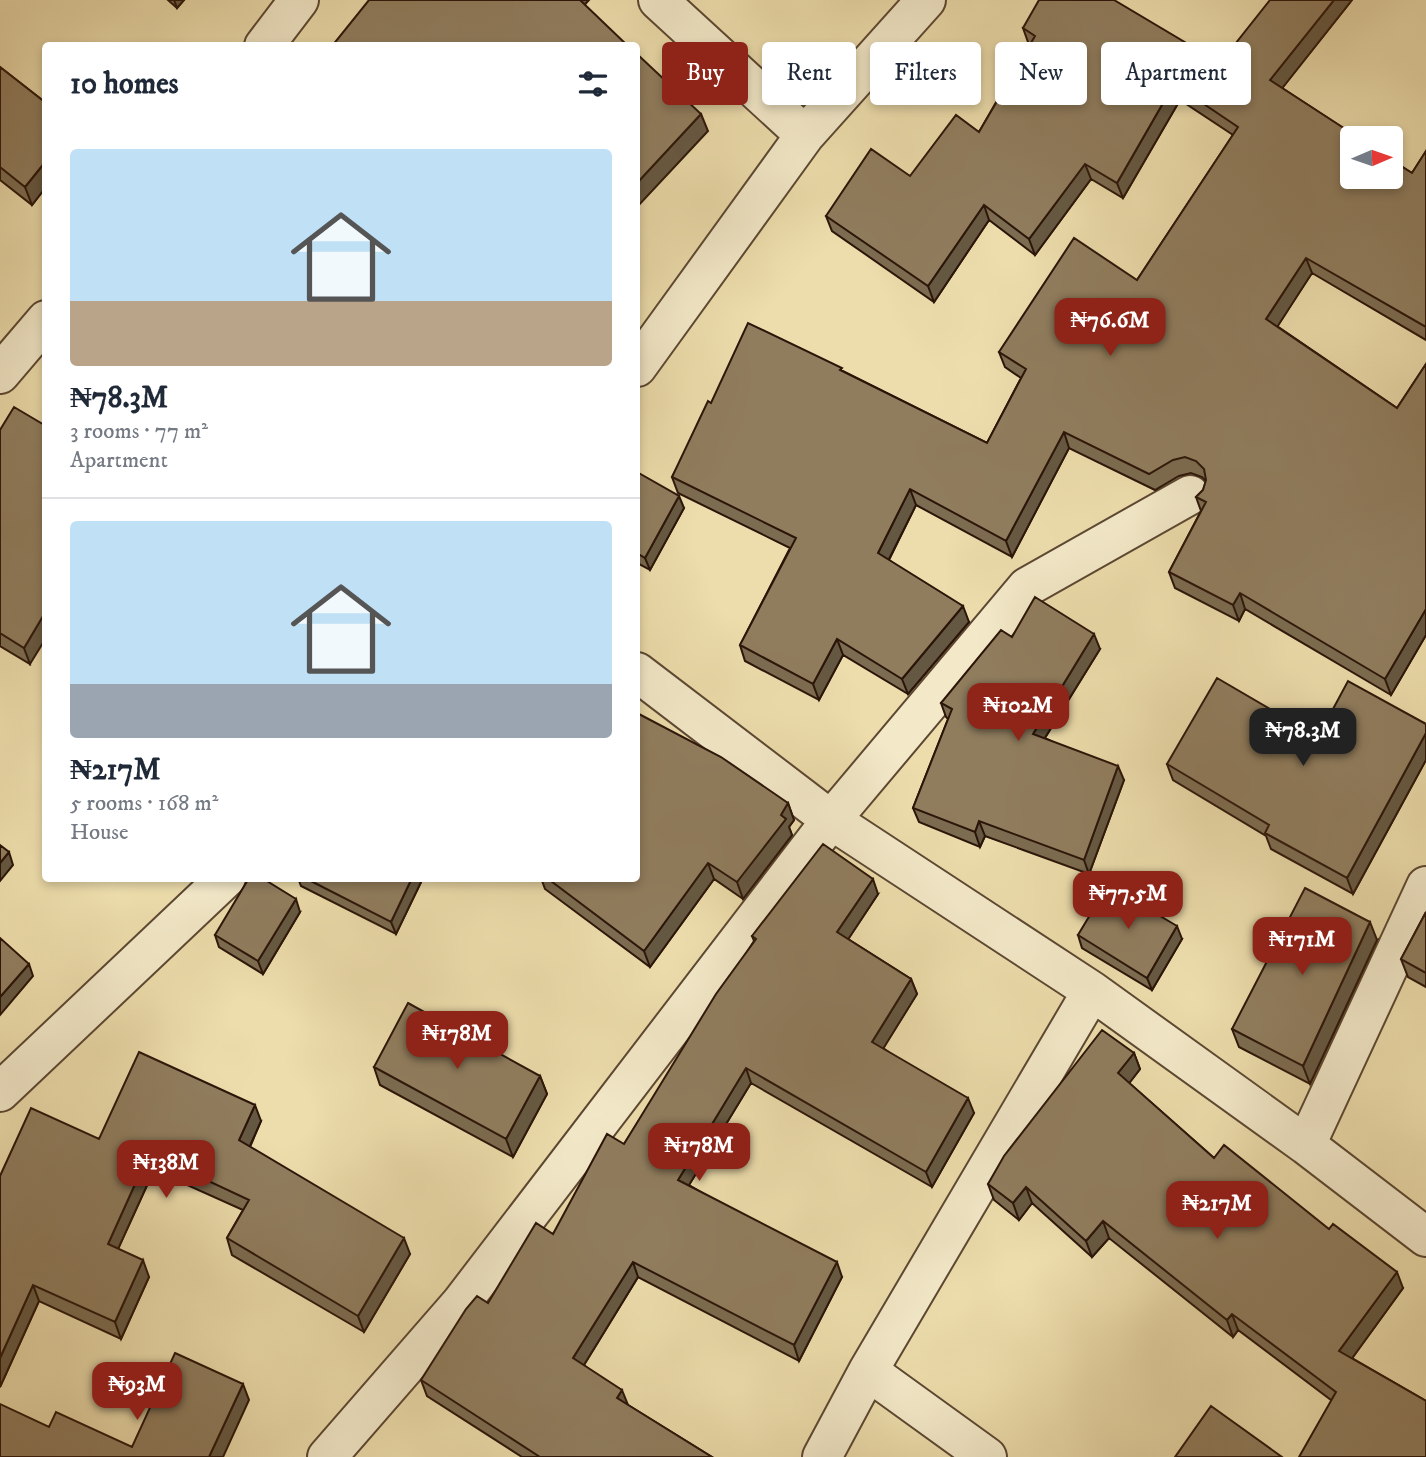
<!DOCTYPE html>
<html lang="en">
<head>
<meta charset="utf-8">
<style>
  :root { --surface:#fff; --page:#f6f6f7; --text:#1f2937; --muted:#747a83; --line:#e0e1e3; --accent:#8f2418 }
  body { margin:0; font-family:"IM FELL DW Pica",serif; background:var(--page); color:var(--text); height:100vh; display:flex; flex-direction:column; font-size:26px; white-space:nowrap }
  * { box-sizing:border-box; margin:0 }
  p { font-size:23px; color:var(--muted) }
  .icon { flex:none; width:38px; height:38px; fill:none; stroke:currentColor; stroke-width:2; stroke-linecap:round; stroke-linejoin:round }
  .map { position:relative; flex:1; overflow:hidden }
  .drawer { position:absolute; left:42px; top:42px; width:598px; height:840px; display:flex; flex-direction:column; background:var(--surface); border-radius:7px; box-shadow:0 4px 10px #0003 }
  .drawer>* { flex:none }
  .guide { position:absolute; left:662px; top:42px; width:658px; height:63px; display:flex; gap:14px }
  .needle { width:46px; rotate:88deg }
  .controls { position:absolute; left:1340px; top:126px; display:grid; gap:14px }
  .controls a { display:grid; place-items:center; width:63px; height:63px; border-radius:7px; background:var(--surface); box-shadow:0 4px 10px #0003; font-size:35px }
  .price { position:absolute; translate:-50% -60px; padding:0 16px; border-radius:14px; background:var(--accent); color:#fff; font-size:23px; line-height:46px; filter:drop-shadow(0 2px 4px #0008) }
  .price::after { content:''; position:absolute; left:50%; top:42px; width:21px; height:16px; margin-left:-10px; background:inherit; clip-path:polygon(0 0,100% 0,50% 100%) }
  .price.current { background:#222; color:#fff }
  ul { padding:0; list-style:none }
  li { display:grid; align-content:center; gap:14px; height:371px; padding:0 28px }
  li+li { border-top:2px solid var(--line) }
  li span { display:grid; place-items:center; height:217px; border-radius:7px; color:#555 }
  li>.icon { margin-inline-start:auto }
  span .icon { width:126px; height:126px; fill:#fffc; stroke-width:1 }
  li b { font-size:30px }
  h2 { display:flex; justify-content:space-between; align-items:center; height:84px; padding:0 28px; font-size:30px }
  .tag { padding:0 24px; border-radius:7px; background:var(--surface); box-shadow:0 4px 10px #0003; font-size:24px; line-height:63px }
  .tag.current { background:var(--accent); color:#fff }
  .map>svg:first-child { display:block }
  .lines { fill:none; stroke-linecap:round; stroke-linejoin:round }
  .minor-casing { stroke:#5c4732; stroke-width:42 }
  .minor { stroke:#f3e9c9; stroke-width:38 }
  .wall { fill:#7c6c51; stroke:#2b1509; stroke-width:2 }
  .shaded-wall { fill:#655842; stroke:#2b1509; stroke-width:2 }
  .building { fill:#907d5e; stroke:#2b1509; stroke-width:2 }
</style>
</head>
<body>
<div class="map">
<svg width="1426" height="1457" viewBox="0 0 1426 1457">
  <rect width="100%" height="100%" fill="#edddac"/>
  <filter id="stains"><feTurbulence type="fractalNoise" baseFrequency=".00286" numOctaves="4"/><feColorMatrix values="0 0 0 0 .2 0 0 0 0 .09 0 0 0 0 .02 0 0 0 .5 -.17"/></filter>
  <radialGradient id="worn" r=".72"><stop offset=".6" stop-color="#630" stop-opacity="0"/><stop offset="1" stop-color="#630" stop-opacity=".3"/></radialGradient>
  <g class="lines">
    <!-- minor casing -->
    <g class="minor-casing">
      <path id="minor" d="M658,0l147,135
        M264,46l35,-46
        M637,367l168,-232 121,-135
        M0,374l46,-54
        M637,672l194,148 261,171 214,154 120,92
        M0,1092l226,-214
        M1306,1145l120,-259
        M868,1371l119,86
        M327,1457l134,-154 370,-483 196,-233 163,-92
        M822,1457l46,-86 224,-380"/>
    </g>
    <!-- minor -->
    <use href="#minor" class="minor"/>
  </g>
  <!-- wall -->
  <path class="wall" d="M168,0h16l-7,8z
    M1352,0l-70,88 130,85 14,-22v189l-114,-67 -35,53 120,82 29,-44v271l-35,60 -146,-86 -6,12 -64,-33 -6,-16 32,-61 -5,-14 7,-7 3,-9 -4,-4 -11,-4 -12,3 -24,14 -86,-42 -57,109 -96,-52 -27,55 80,62 -61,72 -65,-39 -24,45 -74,-39 -5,-16 50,-97 -112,-55 -6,-16 39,-74 132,-32 144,72 34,-65 -16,-11 -6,-15 138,-72 96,-145 -53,-35 -57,98 -32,-19 -56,76 -46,-35 -55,82 -102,-71 -6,-15 84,-40 69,-44 50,-87 -6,-17 197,35z
    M0,67l46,36v84l-14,18 -32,-25z
    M0,430l30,234 -30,-18z
    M637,472l47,36 -34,62 -13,-7z
    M1012,637l88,12 -55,89 79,42 -35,94 -104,-38 -5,11 -61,-25 -6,-14 35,-89 -2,-2 -5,-14z
    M1426,724v36l-73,134 -82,-45 -5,-13 -93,-56 -6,-16z
    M788,803l6,17 -5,7 3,8 -49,64 -29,-20 -64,88 -105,-78 -4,-11h96z
    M298,878h125l-27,56 -95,-48z
    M878,894l-30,45 63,40 6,15 -34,54 91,65 -42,74 -181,-104 -62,102 153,92 -43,84 -161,-84 -54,88 44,40 84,52h-190l-95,-61 -6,-16 67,-77 65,-69 71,-90 130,-203 -2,-5z
    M300,912l-37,62 -44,-27 -4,-12z
    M1426,912v75l-18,-10 -7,-18z
    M1078,935l104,4 -30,51 -70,-42z
    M1377,940l-67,144 -71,-37 -7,-18z
    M1134,1053l6,16 -11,14 85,75 189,130 -51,70 74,43 -95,-1 -93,-70 -5,7 -124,-99 -17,19 -60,-54 -13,17 -25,-20 -6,-16z
    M374,1067l166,9 7,18 -34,63 -133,-72z
    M261,1121l-11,26 160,107 -46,78 -132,-77 -5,-17 16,-28 -89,-40 -36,79 31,28 -28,62 -82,-38 -39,86v-211l99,-37z"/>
  <!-- shaded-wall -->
  <path class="shaded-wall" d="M174,0h10l-7,8z
    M575,0h14l-10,11z
    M1334,0h18l-76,96 -6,-16z
    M1174,84l6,16 -57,98 -6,-15z
    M701,114l7,17 -71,76v-24z
    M46,161v26l-14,18 -7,-18z
    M1085,164l6,15 -56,76 -6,-16z
    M984,205l5,15 -55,82 -6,-16z
    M1306,258l6,15 -40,62 -6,-16z
    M1064,432l5,16 -57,109 -6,-16z
    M910,489l6,16 -32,64 -6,-16z
    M679,496l5,12 -34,62 -5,-12z
    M1240,593l5,16 -6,12 -6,-16z
    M963,606l6,16 -61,72 -6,-15z
    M1426,609v26l-35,60 -6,-16z
    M46,611v27l-16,26 -6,-16z
    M1094,634l6,15 -62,100 -5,-15z
    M837,639l6,16 -24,45 -6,-16z
    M1426,733v27l-73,134 -6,-16z
    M1118,766l6,14 -35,94 -5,-14z
    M788,803l6,17 -5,7 3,8 -49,64 -6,-17z
    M979,821l6,15 -5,11 -5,-15z
    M9,852l4,13 -13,16v-18z
    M708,863l6,16 -64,88 -6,-16z
    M412,878h11l-27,56 -5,-12z
    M873,879l5,15 -35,53 -6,-15z
    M296,899l4,13 -37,62 -5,-13z
    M1370,922l7,18 -67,144 -7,-18z
    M1177,926l5,13 -30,51 -5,-12z
    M29,964l4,12 -33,39v-18z
    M911,979l6,15 -39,63 -6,-15z
    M1134,1053l6,16 -16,21 -6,-17z
    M746,1068l5,15 -68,112 -5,-15z
    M540,1076l7,18 -34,63 -7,-18z
    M968,1098l6,15 -42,74 -6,-15z
    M255,1105l6,16 -16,36 -6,-17z
    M149,1153l5,17 -41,90 -5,-16z
    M1026,1187l6,16 -13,17 -6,-17z
    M1103,1221l6,17 -17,19 -6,-16z
    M404,1238l6,16 -46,78 -6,-16z
    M143,1260l6,17 -28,62 -6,-17z
    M633,1262l5,15 -59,96 -6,-15z
    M837,1262l5,15 -43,84 -5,-16z
    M1397,1272l6,16 -58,80 -6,-17z
    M33,1285l6,16 -39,86v-29z
    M1232,1314l6,16 -5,7 -6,-17z
    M243,1384l6,16 -26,57h-14z
    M622,1390l6,15 -11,-7z"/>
  <!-- building -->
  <path class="building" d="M369,0h211l48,46h-296z
    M1039,0h75l106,63 50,-63h64l-64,80 89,58h-6v39h38v-17l21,13 14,-22v176l-120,-69 -40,61 131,89 29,-44v245l-41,70 -145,-86 -7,12 -64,-33 37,-70 -10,-5 7,-7 3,-10 -2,-11 -8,-8 -11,-4 -12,3 -24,14 -85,-42 -58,109 -96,-52 -32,64 85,53 -61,73 -65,-40 -24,45 -73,-39 56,-107 -124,-61 36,-76 3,2 37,-80 94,45 -2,2 147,73 39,-74 -27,-17 75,-114 63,42 101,-153 -64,-43 -57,99 -32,-19 -56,75 -45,-34 -56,81 -102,-70 45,-67 39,27 46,-61 23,17 56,-96 -12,-8z
    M637,54l64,60 -64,69z
    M0,67l46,36v58l-21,26 -25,-20z
    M14,407l32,19v185l-22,37 -24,-15v-203z
    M637,472l42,24 -34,62 -8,-5z
    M1035,597l59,37 -61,100 85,32 -34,94 -105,-39 -4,11 -62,-24 39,-99 -11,-6 60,-73 11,7z
    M1217,678l101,59 30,-56 78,43v9l-79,145 -82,-45 4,-8 -102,-61z
    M637,713l84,44 67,46 -7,12 5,4 -49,63 -29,-19 -64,88 -97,-73h90z
    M823,844l50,35 -36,53 74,47 -39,63 96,56 -42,74 -180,-104 -68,112 159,82 -43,83 -161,-83 -60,96 49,32 -5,8 95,59h-172l-119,-77 45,-71 11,-13 11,7 48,-80 17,11 54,-100 17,10 92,-150 40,-55 -4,-3z
    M0,845l9,7 -9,11z
    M249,878h13l34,21 -38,62 -43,-26z
    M305,878h107l-21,44z
    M1108,885l69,41 -30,52 -69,-43z
    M1305,888l65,34 -67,144 -71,-37z
    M1426,912v61l-25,-14z
    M0,938l29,26 -29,33z
    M408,1003l132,73 -34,63 -132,-72z
    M1102,1030l32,23 -16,20 96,85 10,-13 105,84 4,-5 64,48 -58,79 87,50v56h-127l37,-65 -104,-78 -5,6 -124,-99 -17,20 -60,-54 -13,16 -25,-19 16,-28z
    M139,1052l116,53 -16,35 165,98 -46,78 -131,-78 22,-38 -100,-47 -41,91 35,16 -28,62 -82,-37 -33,73v-182l31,-68 68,31z
    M175,1353l68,31 -34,73h-209v-53l49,23 7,-15 76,35z
    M1211,1406l71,51h-107z"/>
  <rect width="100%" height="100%" filter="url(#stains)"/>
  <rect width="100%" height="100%" fill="url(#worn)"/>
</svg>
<div class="controls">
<a><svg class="needle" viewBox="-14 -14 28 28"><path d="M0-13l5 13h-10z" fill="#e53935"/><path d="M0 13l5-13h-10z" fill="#747a83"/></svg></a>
</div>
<b class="price" style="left:1110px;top:358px">₦76.6M</b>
<b class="price" style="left:1018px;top:743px">₦102M</b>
<b class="price current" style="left:1303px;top:768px">₦78.3M</b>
<b class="price" style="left:1128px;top:931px">₦77.5M</b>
<b class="price" style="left:1302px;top:977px">₦171M</b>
<b class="price" style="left:457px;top:1071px">₦178M</b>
<b class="price" style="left:699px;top:1183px">₦178M</b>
<b class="price" style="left:166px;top:1200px">₦138M</b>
<b class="price" style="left:1217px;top:1241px">₦217M</b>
<b class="price" style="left:137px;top:1422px">₦93M</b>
<div class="guide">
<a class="tag current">Buy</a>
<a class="tag">Rent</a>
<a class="tag">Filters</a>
<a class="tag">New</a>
<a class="tag">Apartment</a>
</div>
<section class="drawer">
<h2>10 homes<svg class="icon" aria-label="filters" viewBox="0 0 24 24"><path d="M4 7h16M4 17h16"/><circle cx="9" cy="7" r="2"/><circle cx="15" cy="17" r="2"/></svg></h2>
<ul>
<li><span style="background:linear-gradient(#bfe0f5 70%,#b9a48a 0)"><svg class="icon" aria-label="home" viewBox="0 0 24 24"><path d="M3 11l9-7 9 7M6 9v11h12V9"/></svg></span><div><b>₦78.3M</b><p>3 rooms · 77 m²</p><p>Apartment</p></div></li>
<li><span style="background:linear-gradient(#bfe0f5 75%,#9aa5b1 0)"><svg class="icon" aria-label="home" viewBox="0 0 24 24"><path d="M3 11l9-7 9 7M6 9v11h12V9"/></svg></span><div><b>₦217M</b><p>5 rooms · 168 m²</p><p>House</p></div></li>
</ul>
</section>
</div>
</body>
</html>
